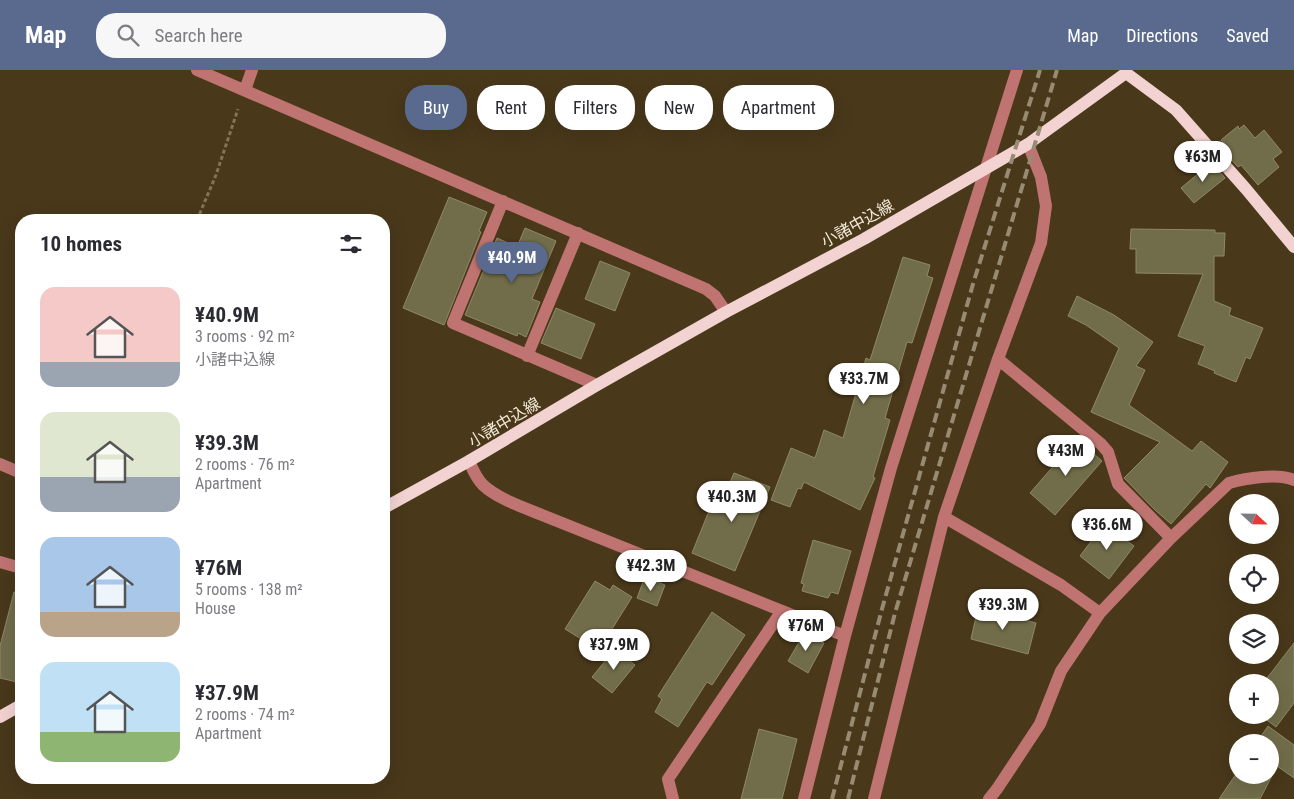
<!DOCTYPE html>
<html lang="en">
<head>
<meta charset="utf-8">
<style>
  :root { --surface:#fff; --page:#f7f7f7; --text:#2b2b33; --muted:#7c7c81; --accent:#596a8e }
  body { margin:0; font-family:"Roboto Condensed","Noto Sans JP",sans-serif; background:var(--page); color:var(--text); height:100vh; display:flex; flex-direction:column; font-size:19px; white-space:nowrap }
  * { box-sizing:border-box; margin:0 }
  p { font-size:16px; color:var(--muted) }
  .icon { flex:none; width:28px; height:28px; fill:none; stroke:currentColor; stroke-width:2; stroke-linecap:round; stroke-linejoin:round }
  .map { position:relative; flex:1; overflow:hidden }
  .sheet { position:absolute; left:15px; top:144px; width:375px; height:570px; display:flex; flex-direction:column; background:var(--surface); border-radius:20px; box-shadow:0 5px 20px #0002 }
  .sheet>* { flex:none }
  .banner { position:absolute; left:405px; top:15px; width:475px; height:45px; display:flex; gap:10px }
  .needle { width:32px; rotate:112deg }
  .tools { position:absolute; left:1229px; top:424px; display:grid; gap:10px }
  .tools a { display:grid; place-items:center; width:50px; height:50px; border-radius:50%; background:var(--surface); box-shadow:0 5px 20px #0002; font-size:25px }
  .price { position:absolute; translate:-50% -42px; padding:0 11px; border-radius:18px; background:#fff; color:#222; font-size:16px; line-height:32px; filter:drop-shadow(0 1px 2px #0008) }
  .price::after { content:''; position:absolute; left:50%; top:30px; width:15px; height:11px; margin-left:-8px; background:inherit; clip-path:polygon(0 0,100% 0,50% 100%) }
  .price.on { background:var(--accent); color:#fff }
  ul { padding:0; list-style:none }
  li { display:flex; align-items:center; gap:15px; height:125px; padding:0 25px }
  li span { display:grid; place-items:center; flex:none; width:140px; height:100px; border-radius:15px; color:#555 }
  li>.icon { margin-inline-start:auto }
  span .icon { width:60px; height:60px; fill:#fffc; stroke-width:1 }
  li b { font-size:21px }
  h2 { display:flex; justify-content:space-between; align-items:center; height:60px; padding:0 25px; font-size:21px }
  .pill { padding:0 18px; border-radius:20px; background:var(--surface); box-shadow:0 5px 20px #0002; font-size:18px; line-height:45px }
  .pill.on { background:var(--accent); color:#fff }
  header { display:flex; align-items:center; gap:30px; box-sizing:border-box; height:70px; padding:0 25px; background:var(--accent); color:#fff }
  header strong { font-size:24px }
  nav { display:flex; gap:28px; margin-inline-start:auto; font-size:18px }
  .search { width:350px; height:45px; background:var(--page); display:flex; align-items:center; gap:12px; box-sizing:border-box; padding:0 18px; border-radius:20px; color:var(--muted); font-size:19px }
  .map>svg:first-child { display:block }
  .building { fill:#716d4a; stroke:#8e8966 }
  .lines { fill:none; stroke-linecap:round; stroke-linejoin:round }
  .path { stroke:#827359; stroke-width:3; stroke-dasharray:4 2.5; stroke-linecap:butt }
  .minor { stroke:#bf7472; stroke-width:12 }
  .major { stroke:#f3d3d1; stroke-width:12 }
  .rail { stroke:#998b73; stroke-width:4; stroke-dasharray:10 5; stroke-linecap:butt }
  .labels { text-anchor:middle; stroke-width:4; stroke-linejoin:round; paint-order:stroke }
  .street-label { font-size:16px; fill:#f3e9d7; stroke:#49381a }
</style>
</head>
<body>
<header>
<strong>Map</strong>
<div class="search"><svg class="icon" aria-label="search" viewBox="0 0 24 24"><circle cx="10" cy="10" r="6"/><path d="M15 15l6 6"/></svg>Search here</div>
<nav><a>Map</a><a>Directions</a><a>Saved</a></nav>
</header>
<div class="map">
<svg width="1294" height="729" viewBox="0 0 1294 729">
  <rect width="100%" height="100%" fill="#49381a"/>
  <!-- building -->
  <path class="building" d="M1244,55l11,13 9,-8 18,22 -9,7 6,8 -21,18 -17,-20 -3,2 -14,-15 4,-3 -7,-9 17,-14 1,3z
    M1212,92l13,16 -31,25 -13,-15z
    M449,127l38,15 -8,19 2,1 -37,93 -41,-17z
    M525,158l31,13 -24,58 8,3 -14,35 -8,-4 -1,3 -52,-21 32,-77 20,9z
    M1131,159l84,1v3h10l-1,23h-10v45l17,7 -2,7 34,13 -13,31 -4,-2 -10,25 -22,-9 1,-2 -17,-7 7,-18 -27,-10 25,-62 -67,-1v-24h-6z
    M903,187l27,8 -3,11 6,2 -21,65 -5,-1 -22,76 5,2 -17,57 2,1 -15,32 -56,-28 -3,7 -3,-1 -8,19 -19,-7 20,-52 24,10 9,-28 19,8 23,-80 4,2z
    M600,191l30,12 -15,38 -30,-12z
    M1077,226l37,19 39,27 -17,24 9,4 -16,35 63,46 9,-10 27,21 -18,26 -4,-4 -35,40 -16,-14 -31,-32 36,-36 -69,-30 28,-64 -33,-23 -18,-9z
    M556,238l39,16 -14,35 -40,-16z
    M1077,369l25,22 -47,54 -25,-22z
    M734,403l36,14 -35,84 -43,-18 17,-42 7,3z
    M1104,454l30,22 -25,33 -29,-23z
    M813,470l38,11 -13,43 -7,-2 -3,6 -26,-7 2,-7 -3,-1z
    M645,507l20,8 -8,21 -20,-8z
    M595,511l15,9 3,-5 19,12 -33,53 -34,-21z
    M14,522l7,1v90l-21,-5v-32z
    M978,538l58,15 -8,31 -57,-15z
    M712,542l33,23 -33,50 -5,-3 -29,45 -23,-15 7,-13 -4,-3z
    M805,562l19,11 -16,30 -20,-12z
    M1294,573v60l-18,24 -16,-12h10v-33h-6z
    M615,579l20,16 -23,28 -20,-16z
    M1268,656l26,19v33l-17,-12 -17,33h-41l19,-28v4h32v-33h-13z
    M759,659l38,10 -15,60h-41z"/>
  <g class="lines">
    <!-- path -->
    <path class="path" d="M197,150l19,-45 22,-66"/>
    <!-- minor -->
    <path class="minor" d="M197,0l509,219 9,7 11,16
      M245,20l7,-20
      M503,131l-50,122 144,62
      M527,286l51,-123
      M998,289l103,85 7,8 10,32 53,54
      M469,391c4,9 7,17 14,24 15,14 40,22 59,30l303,121 -41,163
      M0,394l21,9
      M944,447l117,68 39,28 71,-75 58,-55c17,-5 49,-10 65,-3
      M0,492l21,6
      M845,566l46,-168 126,-398
      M673,729l-5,-20 113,-167
      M874,729l70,-282 54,-158 43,-116 5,-37 -5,-29 -13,-33
      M989,729l8,-10 43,-65 21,-53 39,-58"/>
    <!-- major -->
    <path class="major" d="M384,438l85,-47 128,-76 129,-73 138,-73 164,-95 98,-71 50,37 70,79 48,58
      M0,647l21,-12"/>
    <!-- rail -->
    <path class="rail" d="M832,729l50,-190 91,-325 67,-214
      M848,729l47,-186 162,-543"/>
  </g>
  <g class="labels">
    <!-- street labels -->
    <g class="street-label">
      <text transform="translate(857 153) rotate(-29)" y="6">小諸中込線</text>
      <text transform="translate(504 352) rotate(-31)" y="6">小諸中込線</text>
    </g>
  </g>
</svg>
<div class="tools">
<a><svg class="needle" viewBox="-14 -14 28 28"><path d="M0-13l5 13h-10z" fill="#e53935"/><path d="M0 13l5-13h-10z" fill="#7c7c81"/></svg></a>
<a><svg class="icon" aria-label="locate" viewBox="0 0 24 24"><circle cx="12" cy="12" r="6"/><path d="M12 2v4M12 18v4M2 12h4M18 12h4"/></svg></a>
<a><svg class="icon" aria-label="layers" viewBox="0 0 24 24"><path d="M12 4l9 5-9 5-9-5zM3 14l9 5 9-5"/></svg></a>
<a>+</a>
<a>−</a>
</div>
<b class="price" style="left:1203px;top:113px">¥63M</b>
<b class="price on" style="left:512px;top:214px">¥40.9M</b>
<b class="price" style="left:864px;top:335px">¥33.7M</b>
<b class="price" style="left:1066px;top:407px">¥43M</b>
<b class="price" style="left:732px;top:453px">¥40.3M</b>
<b class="price" style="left:1107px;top:481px">¥36.6M</b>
<b class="price" style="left:651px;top:522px">¥42.3M</b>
<b class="price" style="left:1003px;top:561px">¥39.3M</b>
<b class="price" style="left:806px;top:582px">¥76M</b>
<b class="price" style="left:614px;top:601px">¥37.9M</b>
<div class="banner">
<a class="pill on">Buy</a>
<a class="pill">Rent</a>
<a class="pill">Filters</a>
<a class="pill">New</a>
<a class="pill">Apartment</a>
</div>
<section class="sheet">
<h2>10 homes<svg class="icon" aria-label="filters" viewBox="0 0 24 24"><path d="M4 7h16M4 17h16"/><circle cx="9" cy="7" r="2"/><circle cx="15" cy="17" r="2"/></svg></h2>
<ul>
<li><span style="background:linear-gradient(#f6c9c9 75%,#9aa5b1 0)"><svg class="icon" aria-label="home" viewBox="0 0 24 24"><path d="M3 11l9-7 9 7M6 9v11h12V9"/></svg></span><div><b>¥40.9M</b><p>3 rooms · 92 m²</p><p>小諸中込線</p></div></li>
<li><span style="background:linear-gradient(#dfe7d0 65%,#9aa5b1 0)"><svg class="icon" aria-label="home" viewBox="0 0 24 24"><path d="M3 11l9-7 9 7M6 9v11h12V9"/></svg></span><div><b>¥39.3M</b><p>2 rooms · 76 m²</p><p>Apartment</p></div></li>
<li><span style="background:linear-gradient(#a9c7e8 75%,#b9a48a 0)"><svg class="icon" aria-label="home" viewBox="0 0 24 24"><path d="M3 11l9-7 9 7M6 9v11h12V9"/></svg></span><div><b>¥76M</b><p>5 rooms · 138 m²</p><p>House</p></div></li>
<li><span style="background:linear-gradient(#bfe0f5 70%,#8fb573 0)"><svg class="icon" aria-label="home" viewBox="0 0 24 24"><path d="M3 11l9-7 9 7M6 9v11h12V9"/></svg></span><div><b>¥37.9M</b><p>2 rooms · 74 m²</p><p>Apartment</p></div></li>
</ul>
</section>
</div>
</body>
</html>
